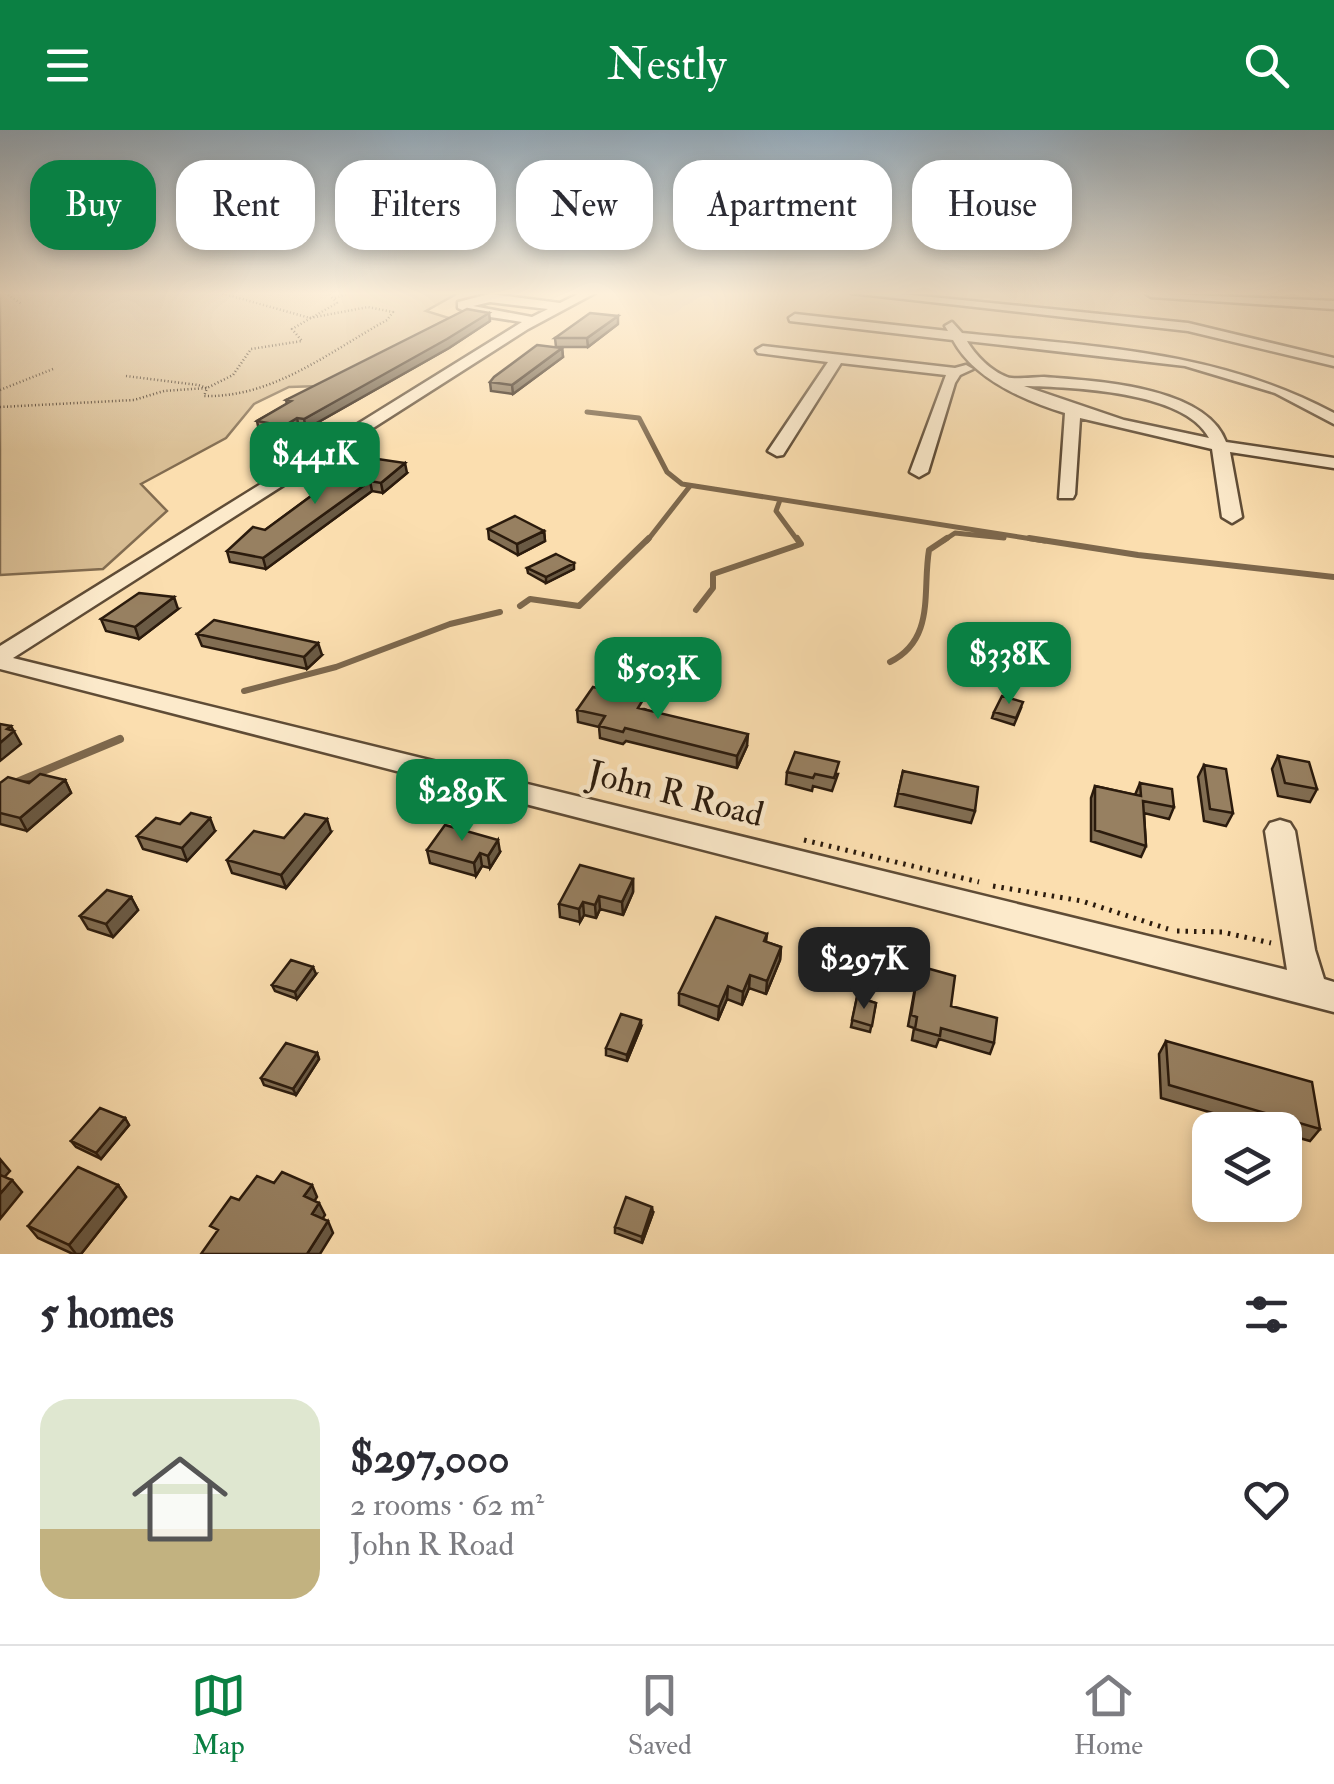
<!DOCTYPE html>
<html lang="en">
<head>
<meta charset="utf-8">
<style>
  :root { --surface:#fff; --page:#f2f2f3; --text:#2b2b33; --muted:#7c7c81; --line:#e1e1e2; --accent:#0b8043 }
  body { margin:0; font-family:"IM FELL Double Pica",serif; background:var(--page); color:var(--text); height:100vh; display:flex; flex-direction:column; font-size:38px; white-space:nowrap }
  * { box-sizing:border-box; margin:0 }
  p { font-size:32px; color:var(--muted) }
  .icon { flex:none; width:55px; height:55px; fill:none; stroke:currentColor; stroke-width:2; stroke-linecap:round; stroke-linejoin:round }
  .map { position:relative; height:1124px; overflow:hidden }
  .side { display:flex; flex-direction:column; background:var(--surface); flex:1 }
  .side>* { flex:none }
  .top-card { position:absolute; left:30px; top:30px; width:1275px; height:90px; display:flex; gap:20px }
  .controls { position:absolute; left:1192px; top:982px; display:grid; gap:20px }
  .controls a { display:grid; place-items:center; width:110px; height:110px; border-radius:20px; background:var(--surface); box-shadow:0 5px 15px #0003; font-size:50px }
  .price { position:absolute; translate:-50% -85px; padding:0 22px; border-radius:20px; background:var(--accent); color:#fff; font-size:32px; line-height:65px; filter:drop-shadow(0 2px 5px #0008) }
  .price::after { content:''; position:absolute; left:50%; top:60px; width:30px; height:22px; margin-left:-15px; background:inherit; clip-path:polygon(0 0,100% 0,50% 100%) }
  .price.on { background:#222; color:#fff }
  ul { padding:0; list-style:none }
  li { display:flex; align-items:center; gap:30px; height:250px; padding:0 40px }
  li span { display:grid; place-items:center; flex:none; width:280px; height:200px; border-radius:30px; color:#555 }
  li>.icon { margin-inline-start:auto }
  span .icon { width:120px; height:120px; fill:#fffc; stroke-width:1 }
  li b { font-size:42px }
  h2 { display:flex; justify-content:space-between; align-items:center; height:120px; padding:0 40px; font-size:42px }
  .chip { padding:0 35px; border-radius:30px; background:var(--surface); box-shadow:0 5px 15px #0003; font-size:35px; line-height:90px }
  .chip.on { background:var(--accent); color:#fff }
  header { display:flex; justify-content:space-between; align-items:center; height:130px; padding:0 40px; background:var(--accent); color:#fff; font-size:45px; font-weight:600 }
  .tab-bar { display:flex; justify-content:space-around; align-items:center; height:140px; border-top:2px solid var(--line); background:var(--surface); font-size:28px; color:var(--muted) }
  .tab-bar a { display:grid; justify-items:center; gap:5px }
  .tab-bar .on { color:var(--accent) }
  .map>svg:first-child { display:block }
  .green { fill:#d8bd93; stroke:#826c50; stroke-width:2.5 }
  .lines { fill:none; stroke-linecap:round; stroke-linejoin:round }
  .stream-far2 { stroke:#7d684d; stroke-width:5 }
  .stream-far1 { stroke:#7d684d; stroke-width:6 }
  .stream { stroke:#7d684d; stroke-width:8 }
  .minor-casing { stroke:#5f4c36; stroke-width:5 }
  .path-far1 { stroke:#2b1b0d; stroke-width:2.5; stroke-dasharray:1 2.5; stroke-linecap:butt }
  .path { stroke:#2b1b0d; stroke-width:5; stroke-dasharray:2.5 6; stroke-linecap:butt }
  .minor { fill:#fceacb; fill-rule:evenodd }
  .wall { fill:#826e53; stroke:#2b1b0d; stroke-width:2.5 }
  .shaded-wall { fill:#6a5a44; stroke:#2b1b0d; stroke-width:2.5 }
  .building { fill:#978061; stroke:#2b1b0d; stroke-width:2.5 }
  .labels { text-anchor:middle; stroke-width:9; stroke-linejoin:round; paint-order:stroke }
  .street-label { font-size:35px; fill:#2b1b0d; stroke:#fceacb }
</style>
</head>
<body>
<header><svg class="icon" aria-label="menu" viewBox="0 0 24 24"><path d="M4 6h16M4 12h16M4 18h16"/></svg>Nestly<svg class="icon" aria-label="search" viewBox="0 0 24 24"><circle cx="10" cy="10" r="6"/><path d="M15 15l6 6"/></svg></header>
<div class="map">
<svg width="1334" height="1124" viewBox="0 0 1334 1124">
  <rect width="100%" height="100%" fill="#fbdeaf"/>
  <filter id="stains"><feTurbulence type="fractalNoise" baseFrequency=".002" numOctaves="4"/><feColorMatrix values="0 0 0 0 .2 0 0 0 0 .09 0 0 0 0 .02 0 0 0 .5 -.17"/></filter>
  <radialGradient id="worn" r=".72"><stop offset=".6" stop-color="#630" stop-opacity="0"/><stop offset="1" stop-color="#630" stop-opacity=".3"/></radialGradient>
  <!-- green -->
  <path class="green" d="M0,163h458l-32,18 23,7 -129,68 -31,1 -35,17 -28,34 -85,46 26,27 -64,58 -103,6z"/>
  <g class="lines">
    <!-- stream-far2 -->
    <path class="stream-far2" d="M587,282l52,6 28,54 15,12 363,57
      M780,370l-4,11 22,30
      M647,411l43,-55
      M943,411l12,-8 49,5"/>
    <!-- stream-far1 -->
    <path class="stream-far1" d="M1029,408l109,17 196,22
      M520,476l10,-7 49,7 70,-68
      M696,480l17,-22v-14l88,-30 -4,-6
      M890,532c46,-23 32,-71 39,-112l18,-12
      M244,561l92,-24 114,-43 50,-12"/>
    <!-- stream -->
    <path class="stream" d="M0,659l120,-50"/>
    <!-- minor casing -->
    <g class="minor-casing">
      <path id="minor" d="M580,163h15l-67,36 -515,329 1274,312 -22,-139 5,-8 10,-3 10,3 5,8 20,119 9,29 10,3v30l-1334,-343v-23l522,-324 -51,-8 -13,-6v-6l32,-8 70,9zM490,172l58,7 -16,8 -59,-11z
        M851,163h41l296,30 146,35v8l-146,-35z
        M1145,163l189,8v8l-183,-12z
        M795,184l153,17 -3,-5 7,-4 10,11c131,14 254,17 372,80v11l-59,-31 -90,-27 -218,-25c8,14 24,30 40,36 7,3 27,0 37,0 51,4 162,9 182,65l108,16v10l-104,-16 12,65 -10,6 -10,-6 -10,-68 -132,-31 -5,76 -2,4h-14l6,-85c-42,-13 -91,-34 -112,-73l-163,-19 -1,-3zM1024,256c48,1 161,5 185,52l-85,-18z
        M763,216l192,22 11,-3 7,4 -13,6 -5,8 -27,89 -9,5 -9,-5 36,-97 -105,-12 -58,92 -6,1 -9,-5 60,-89 -70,-9 -2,-3z"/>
    </g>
    <!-- path-far1 -->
    <path class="path-far1" d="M5,163l17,11
      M335,168l14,-5
      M126,246l72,9 9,3 -3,8c69,2 125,-44 183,-76l6,-8 -25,-5 -58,11 -89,-25
      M0,260l53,-21
      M0,277l134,-7 30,-9 43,-3 26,-13 18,-26 51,-8 -10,-12 45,-26 -9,-10"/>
    <!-- path -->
    <path class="path" d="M804,710l175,42
      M993,756l89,15 86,28
      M1177,801l45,1 49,11"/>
    <!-- minor -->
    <use href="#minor" class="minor"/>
  </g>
  <!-- wall -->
  <path class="wall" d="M490,191l-41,27 -143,81 -7,-1 -13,7 -27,-4 -2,-10 30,-17 -1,-4z
    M618,194l-30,23h-32l-1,-9z
    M562,218l1,9 -50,37 -22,-3 -1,-9z
    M364,327l43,16 -24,20 -11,-2 -106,78 -36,-7 -3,-11 38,-21z
    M488,399l56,2 1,10 -27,14 -29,-16z
    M527,438l47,1 -28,14 -18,-10z
    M178,479l-39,30 -33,-8 -5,-12z
    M197,504l125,21 -15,14 -105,-23z
    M1021,578l-7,17 -22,-7 2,-6z
    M644,579l103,37 -10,22 -111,-27 -3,3 -23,-6 -1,-11 -21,-5 -1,-12z
    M1278,626l39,33 -7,13 -32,-6 -6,-27z
    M1204,635l29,48 -7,13 -22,-5 -6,-44z
    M903,641l72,40 -4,12 -76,-17z
    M787,642l51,2 -6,17 -19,-5 -1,5 -26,-7z
    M65,650l6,13 -44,38 -27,-7v-41z
    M1140,653l34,24 -5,12 -25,-6 2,33 -5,11 -50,-16v-43l4,-12 40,9z
    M180,694l35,7 -28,30 -44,-12 -6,-13z
    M331,702l-45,56 -54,-15 -5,-13 57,-22z
    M427,720l73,2 -10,16 -8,-2 -6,10 -46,-13z
    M633,749v13l-10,23 -23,-6 -4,9 -12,-3 -4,7 -20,-5 -1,-13z
    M131,767l7,13 -25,27 -25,-8 -8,-13z
    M767,804l-1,8 15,5 -1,13 -14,34 -17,-6 -7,17 -15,-6 -9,21 -39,-15v-12z
    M919,836l32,40 43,37 -4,11 -51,-15 -3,8 -24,-7 2,-12 -6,-2z
    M316,844l-19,25 -22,-8 -3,-6z
    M857,867l19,6 -6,29 -19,-5z
    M641,897l-14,34 -21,-6v-7z
    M1166,911l154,88 -10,12 -25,-7v-4h-14l-110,-32 -2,-44z
    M317,923l2,6 -23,36 -32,-10 -3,-7z
    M125,988l4,7 -28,34 -25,-12 -5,-6z
    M118,1055l8,12 -45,57h-8l-35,-16 -10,-12z
    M653,1083l-11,30 -27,-10v-6z"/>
  <!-- shaded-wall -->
  <path class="shaded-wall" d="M489,183l1,8 -41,27 -143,81 -2,-10z
    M618,186v8l-30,23 -1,-9z
    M562,218l1,9 -50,37 -1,-9z
    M297,288l2,10 -13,7 -2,-9z
    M405,333l2,10 -24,20 -2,-10z
    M370,351l2,10 -106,78 -3,-11z
    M544,401l1,10 -27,14 -1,-11z
    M574,433v6l-28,14v-6z
    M174,467l4,12 -39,30 -4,-12z
    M318,513l4,12 -15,14 -3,-12z
    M11,596l10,18 -21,17v-18l7,-14z
    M748,604l-1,12 -10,22v-12z
    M65,650l6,13 -44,38 -7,-13z
    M210,688l5,13 -28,30 -5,-13z
    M327,689l4,13 -45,56 -5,-13z
    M498,710l2,12 -10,16 -2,-12z
    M480,723l2,13 -6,10 -2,-13z
    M633,749v13l-10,23 -1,-13z
    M599,766l1,13 -4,9 -1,-13z
    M131,767l7,13 -25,27 -7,-13z
    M583,772l1,13 -4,7 -1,-13z
    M781,817l-1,13 -14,34 1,-13z
    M313,837l3,7 -19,25 -2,-7z
    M750,845l-1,13 -7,17 1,-13z
    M728,856l-1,13 -9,21 1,-13z
    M641,890v7l-14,34v-6z
    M317,923l2,6 -23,36 -3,-6z
    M125,988l4,7 -28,34 -5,-6z
    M0,1029l10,12 -10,11z
    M12,1050l10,12 -22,27v-25z
    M118,1055l8,12 -45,57h-5l-7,-9z
    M312,1055l5,12 -7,11 -6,-12z
    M319,1073l6,12 -7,11 -6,-12z
    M652,1077l1,6 -11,30v-6z
    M328,1091l5,12 -13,21h-13z"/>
  <!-- building -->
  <path class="building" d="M467,179l22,4 -42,26 -143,80 -7,-1 -13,8 -27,-5 34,-20 -5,-1z
    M590,183l28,3 -31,22h-32z
    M537,215l25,3 -50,37 -22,-3 4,-5z
    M364,327l41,6 -24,20 -11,-2 -107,77 -36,-7 26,-24 12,3z
    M515,386l29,15 -27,13 -29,-15z
    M556,424l18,9 -28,14 -19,-9z
    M139,463l35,4 -39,30 -34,-8z
    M214,490l104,23 -14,14 -107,-23z
    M593,557l51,11 -6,10 110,26 -11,22 -112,-28 -2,4 -24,-6 6,-10 -28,-6z
    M1002,566l21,6 -7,16 -22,-6z
    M0,594l11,2 -4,3 7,2 -14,12z
    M795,622l44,10 -5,16 -19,-4 -2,4 -26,-6z
    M1278,626l31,6 8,27 -32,-6z
    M1204,635l22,4 7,44 -23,-4z
    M903,641l75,16 -3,24 -77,-18z
    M40,644l25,6 -45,38 -20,-5v-30l8,-6 21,6z
    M1140,653l32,6 2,18 -31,-6 3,45 -51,-16v-44l46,10z
    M191,683l19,5 -28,30 -45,-12 19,-18 24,6z
    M305,684l22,5 -46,56 -54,-15 27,-29 30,7z
    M445,695l53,15 -10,16 -8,-3 -6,10 -47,-13z
    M580,735l53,14 -11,23 -23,-6 -4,9 -12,-3 -4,7 -20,-5z
    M107,760l24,7 -25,27 -26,-8z
    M716,787l51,17 -3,7 17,6 -14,34 -17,-6 -7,17 -15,-6 -9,21 -40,-14z
    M291,830l22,7 -18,25 -23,-7z
    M919,836l36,10 -4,30 46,12 -3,25 -53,-15 -1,8 -25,-7 2,-12 -6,-2z
    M857,867l19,6 -4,23 -20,-6z
    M621,884l20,6 -14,35 -21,-7z
    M1166,911l146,41 8,47 -151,-44z
    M286,913l31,10 -24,36 -32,-11z
    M100,978l25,10 -29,35 -25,-12z
    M78,1037l40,18 -49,60 -41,-19z
    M282,1042l30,13 -8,11 15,7 -7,11 16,7 -21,33h-106l17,-24 -8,-4 21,-29 8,3 18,-24 17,7z
    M0,1045l12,5 -12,14z
    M626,1067l26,10 -10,30 -27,-10z"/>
  <!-- sky -->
  <linearGradient id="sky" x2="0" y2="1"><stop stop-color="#93aabb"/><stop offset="0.51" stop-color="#fdf0db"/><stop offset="1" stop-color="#fdf0db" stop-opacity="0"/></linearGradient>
  <rect width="1334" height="320" fill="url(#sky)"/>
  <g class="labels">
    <!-- street labels -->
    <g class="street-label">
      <text transform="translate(676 663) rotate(14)" y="12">John R Road</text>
    </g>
  </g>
  <rect width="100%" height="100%" filter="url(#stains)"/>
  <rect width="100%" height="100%" fill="url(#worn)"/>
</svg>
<div class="controls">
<a><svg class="icon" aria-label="layers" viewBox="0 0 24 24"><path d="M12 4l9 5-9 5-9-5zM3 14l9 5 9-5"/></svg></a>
</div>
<b class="price" style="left:315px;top:377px">$441K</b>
<b class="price" style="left:1009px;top:577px">$338K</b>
<b class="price" style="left:658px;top:592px">$503K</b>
<b class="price" style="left:462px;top:714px">$289K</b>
<b class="price on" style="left:864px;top:882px">$297K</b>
<div class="top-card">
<a class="chip on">Buy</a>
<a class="chip">Rent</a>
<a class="chip">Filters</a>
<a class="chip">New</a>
<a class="chip">Apartment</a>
<a class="chip">House</a>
</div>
</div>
<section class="side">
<h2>5 homes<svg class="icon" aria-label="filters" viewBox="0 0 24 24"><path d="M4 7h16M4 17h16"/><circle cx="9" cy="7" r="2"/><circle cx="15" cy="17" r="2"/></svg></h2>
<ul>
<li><span style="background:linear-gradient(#dfe7d0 65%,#c2b280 0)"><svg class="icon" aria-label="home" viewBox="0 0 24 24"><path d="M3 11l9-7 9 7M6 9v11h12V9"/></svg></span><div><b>$297,000</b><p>2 rooms · 62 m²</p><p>John R Road</p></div><svg class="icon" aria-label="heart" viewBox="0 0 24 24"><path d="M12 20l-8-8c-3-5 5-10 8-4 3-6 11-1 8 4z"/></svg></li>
</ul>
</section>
<nav class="tab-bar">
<a class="on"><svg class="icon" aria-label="map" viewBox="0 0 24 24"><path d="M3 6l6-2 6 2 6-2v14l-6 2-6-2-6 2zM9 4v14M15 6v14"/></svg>Map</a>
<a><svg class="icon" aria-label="saved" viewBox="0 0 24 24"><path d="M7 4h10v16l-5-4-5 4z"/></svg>Saved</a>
<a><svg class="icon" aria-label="home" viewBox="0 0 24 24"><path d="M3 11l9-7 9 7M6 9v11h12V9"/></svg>Home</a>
</nav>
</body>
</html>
